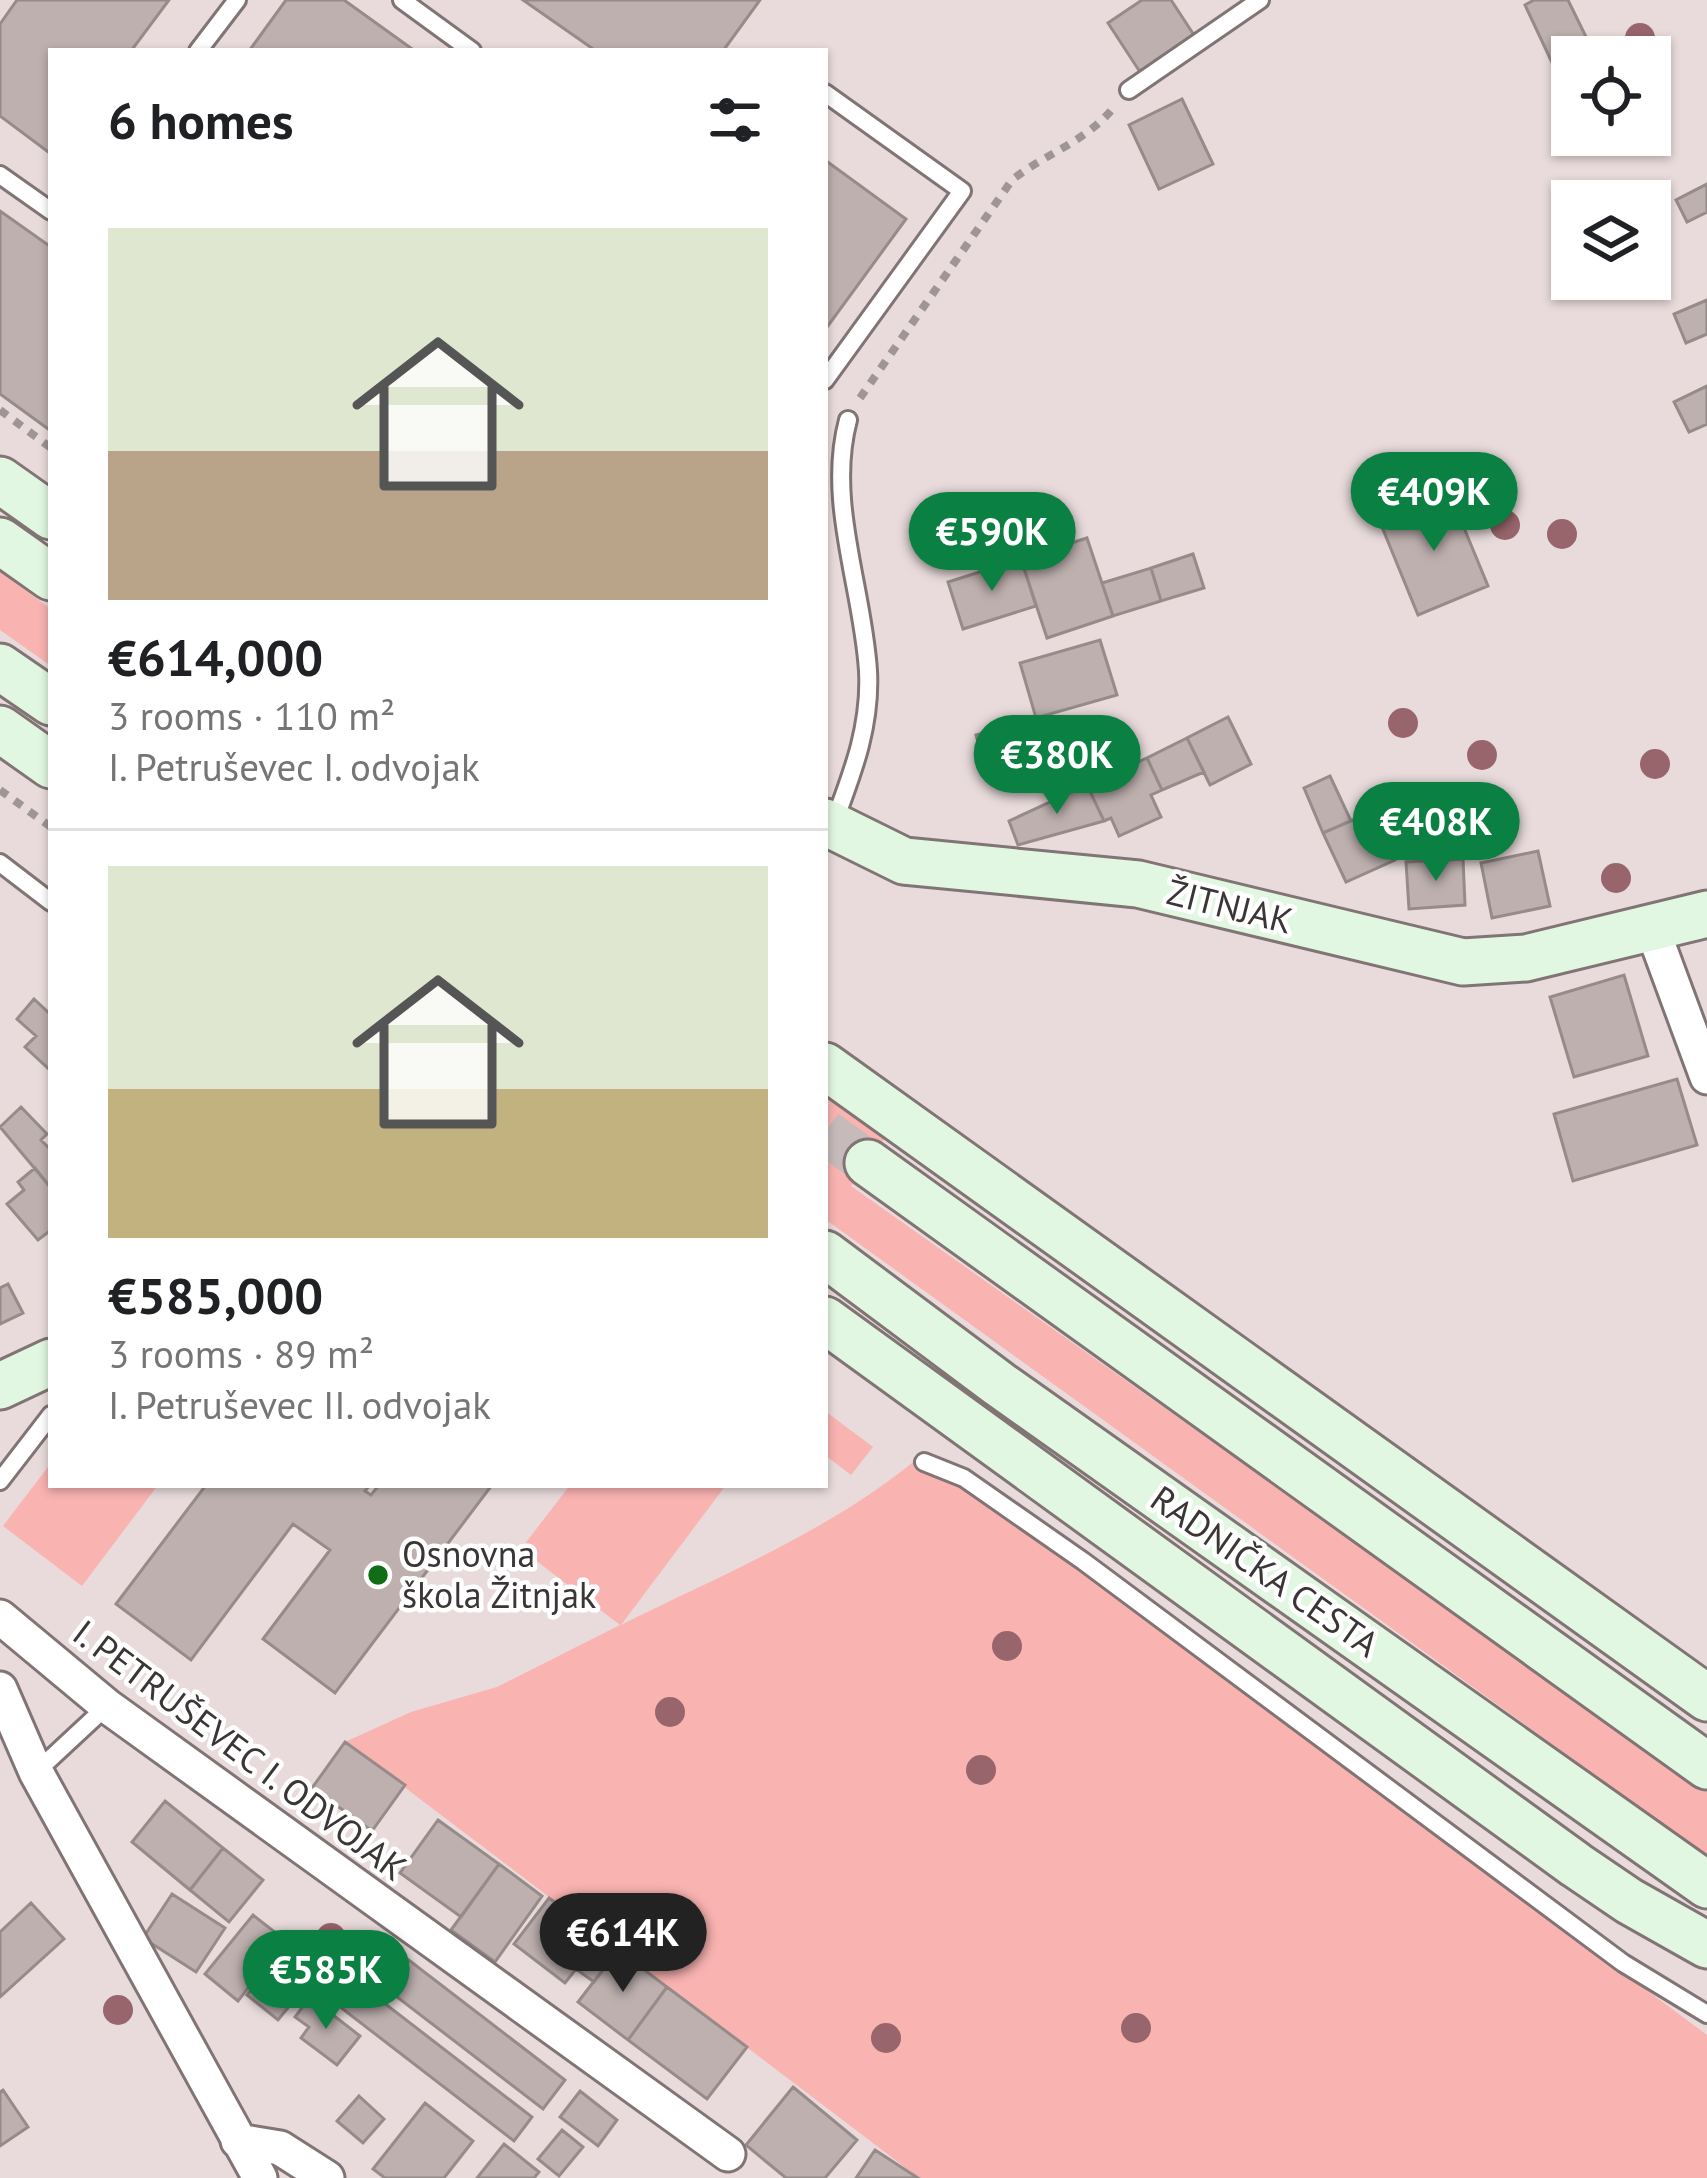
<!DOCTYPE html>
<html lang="en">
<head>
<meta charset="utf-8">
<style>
  :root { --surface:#fff; --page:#f2f2f2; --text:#202124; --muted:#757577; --line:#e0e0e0; --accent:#0b8043 }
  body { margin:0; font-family:"PT Sans",sans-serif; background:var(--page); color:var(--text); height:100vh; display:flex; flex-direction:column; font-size:45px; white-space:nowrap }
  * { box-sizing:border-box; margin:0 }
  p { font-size:39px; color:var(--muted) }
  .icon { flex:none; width:66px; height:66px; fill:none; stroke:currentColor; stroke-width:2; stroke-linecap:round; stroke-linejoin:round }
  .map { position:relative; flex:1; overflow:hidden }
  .drawer { position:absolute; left:48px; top:48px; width:780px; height:1440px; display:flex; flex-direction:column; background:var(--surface); border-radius:0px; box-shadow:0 3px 9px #0004 }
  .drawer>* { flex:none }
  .controls { position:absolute; left:1551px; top:36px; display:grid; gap:24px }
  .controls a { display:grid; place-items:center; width:120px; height:120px; border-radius:0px; background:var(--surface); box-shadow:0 3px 9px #0004; font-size:60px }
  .price { position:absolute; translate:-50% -102px; padding:0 27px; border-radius:42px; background:var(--accent); color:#fff; font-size:39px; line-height:78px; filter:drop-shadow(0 3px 6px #0008) }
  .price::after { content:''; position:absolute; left:50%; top:72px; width:36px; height:27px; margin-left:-18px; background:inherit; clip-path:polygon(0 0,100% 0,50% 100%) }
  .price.current { background:#222; color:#fff }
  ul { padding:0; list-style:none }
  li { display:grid; align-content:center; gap:24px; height:636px; padding:0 60px }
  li+li { border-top:3px solid var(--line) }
  li span { display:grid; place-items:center; height:372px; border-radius:0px; color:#555 }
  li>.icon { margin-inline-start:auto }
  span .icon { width:216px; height:216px; fill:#fffc; stroke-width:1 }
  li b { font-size:51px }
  h2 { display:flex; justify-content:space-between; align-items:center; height:144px; padding:0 60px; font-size:51px }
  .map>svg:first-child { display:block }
  .green { fill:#f9b3b1 }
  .building { fill:#bdb0af; stroke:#978b8a; stroke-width:3 }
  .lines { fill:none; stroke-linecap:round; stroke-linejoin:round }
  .secondary-tunnel { stroke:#c6baba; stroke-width:45; stroke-dasharray:45 22; stroke-linecap:butt }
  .lane-casing { stroke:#807474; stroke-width:22 }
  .street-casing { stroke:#807474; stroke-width:39 }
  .secondary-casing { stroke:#807474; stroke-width:51 }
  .path { stroke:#9f9595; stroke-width:8; stroke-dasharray:9 9; stroke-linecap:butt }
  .lane { stroke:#fff; stroke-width:16 }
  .street { stroke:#fff; stroke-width:33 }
  .secondary { stroke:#e2f7e2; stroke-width:45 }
  .tree { fill:#98656c }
  .poi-dot { fill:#126d17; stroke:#fff; stroke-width:4.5 }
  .labels { text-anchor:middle; stroke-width:9; stroke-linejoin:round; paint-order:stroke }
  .street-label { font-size:36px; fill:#3b3636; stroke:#fff }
  .poi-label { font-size:36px; fill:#3b3636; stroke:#fff; text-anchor:start }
</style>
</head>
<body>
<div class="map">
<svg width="1707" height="2178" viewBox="0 0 1707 2178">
  <rect width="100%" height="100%" fill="#e9dbdb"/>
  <!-- green -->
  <path class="green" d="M0,572l51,37v57l-51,-36z
    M825,1095l60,43 -34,48 856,606v64l-878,-634 -4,3z
    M825,1411l48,36 -22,28 -26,-20z
    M924,1453l783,582v143h-788l-574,-436 66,-30 86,-25 123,-62 -99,-76 49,-64h156l-105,140c102,-51 216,-97 303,-172z
    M51,1463v22h107l-76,101 -79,-60z"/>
  <!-- building -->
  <path class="building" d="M17,0h152l-38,51h-80v103l-51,-38v-92z
    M286,0h58l71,51h-166z
    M523,0h237l-37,51h-127z
    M1142,0h29l23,35 -54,37 -32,-49z
    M1534,0h34l25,51 -21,6v4l-17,8 -30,-64z
    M1182,99l31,65 -54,25 -30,-64z
    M825,160l81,59 -81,111z
    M1707,184v28l-20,10 -11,-22z
    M0,211l51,36v184l-51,-37z
    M1707,300v34l-21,9 -12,-29z
    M1707,386v38l-18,8 -15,-30z
    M1450,494l38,92 -70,29 -38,-93z
    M1087,538l26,78 -66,22 -26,-79z
    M1193,554l11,34 -43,13 -10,-33z
    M1021,559l15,47 -73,23 -15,-47z
    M1151,568l10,33 -48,15 -11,-33z
    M1100,640l17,55 -81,23 -16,-55z
    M1050,714l14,48 -74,21 -14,-48z
    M1228,717l23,47 -41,21 -23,-47z
    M1187,738l17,34 -42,18 -15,-32z
    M1147,758l15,32 -11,5 10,22 -42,19 -8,-18 -7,3 -17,-36z
    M1330,776l21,45 -28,12 -19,-45z
    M1087,785l17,36 -86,24 -9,-24z
    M1373,811l22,49 -49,22 -23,-49z
    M1538,851l12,55 -58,12 -11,-55z
    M1463,859l2,46 -56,4 -3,-47z
    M1624,975l24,81 -74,21 -24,-80z
    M34,999l17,16v56l-26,-24 11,-11 -19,-17z
    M1677,1079l20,66 -124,36 -19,-67z
    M21,1107l26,27 -6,6 10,10v38l-51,-61z
    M35,1168l16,20v42l-13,10 -31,-36 17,-14 -6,-8z
    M8,1284l15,29 -23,11v-36z
    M206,1485h164l-5,6 6,4 8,-10h113l-157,208 -72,-54 67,-89 -37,-26 -102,136 -75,-56z
    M345,1742l60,43 -33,46 -60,-43z
    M165,1801l58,47 -33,42 -58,-48z
    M438,1820l61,44 -38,53 -61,-44z
    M223,1848l40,32 -34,42 -39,-32z
    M499,1864l43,32 -47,66 -44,-32z
    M172,1894l53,34 -29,44 -53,-34z
    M549,1898l69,52 -24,32 -18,-13 -11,14 -51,-39z
    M31,1903l33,36 -64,58v-65z
    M253,1915l32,25 -47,61 -33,-27z
    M295,1935l32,25 -49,60 -31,-25z
    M380,1938l185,142 -22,29 -185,-142z
    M618,1950l49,37 -39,53 -50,-38z
    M353,1979l179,138 -18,24 -179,-138z
    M667,1987l80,60 -40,52 -79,-59z
    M310,1997l50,39 -23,29 -36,-27 8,-11 -14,-10z
    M793,2087l64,53 -32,38h-39l-40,-33z
    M3,2090l25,37 -28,19v-54z
    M580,2091l37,29 -19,26 -38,-29z
    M359,2096l25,23 -21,24 -26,-22z
    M425,2103l48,38 -29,37h-59l-12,-9z
    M562,2130l21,17 -24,29 -21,-17z
    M504,2144l35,28 -5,6h-57z
    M875,2150l43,28h-62z"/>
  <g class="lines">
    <!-- secondary-tunnel -->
    <path class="secondary-tunnel" d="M825,1132l43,31"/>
    <!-- lane casing -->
    <g class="lane-casing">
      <path id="lane" d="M402,0l70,51
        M198,51l39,-51
        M1129,90l131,-90
        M825,93l137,98 -137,189
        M0,175l51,36
        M833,825c19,-51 38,-98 35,-154 -5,-83 -42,-169 -20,-251
        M0,863l51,39
        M924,1462l40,16 119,83 540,402 84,51
        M0,1481l51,-66
        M36,1772l71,-66"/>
    </g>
    <!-- street casing -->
    <g class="street-casing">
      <path id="street" d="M1652,928l55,149
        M0,1617l107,89 621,448
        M0,1689l36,83 224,406
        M238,2141l42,7 47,30"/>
    </g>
    <!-- secondary casing -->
    <g class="secondary-casing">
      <path id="secondary" d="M0,480l51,36
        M0,541l51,36
        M0,667l51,35
        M0,729l51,36
        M825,822l79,39 234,23 325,78 63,-4 181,-44
        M825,1066l882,632
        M868,1163l839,603
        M825,1254l174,130 708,501
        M825,1320l751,545 53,36 78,44
        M0,1386l51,-24"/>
    </g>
    <!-- path -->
    <path class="path" d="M860,398l152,-218c34,-27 74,-38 102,-73
      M0,410l51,38
      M0,790l51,37"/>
    <!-- lane -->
    <use href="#lane" class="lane"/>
    <!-- street -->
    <use href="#street" class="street"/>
    <!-- secondary -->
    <use href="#secondary" class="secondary"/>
  </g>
  <!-- trees -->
  <g class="tree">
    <circle cx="1640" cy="38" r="15"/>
    <circle cx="1493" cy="495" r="15"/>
    <circle cx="1505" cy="525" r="15"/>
    <circle cx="1562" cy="534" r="15"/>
    <circle cx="1403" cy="723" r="15"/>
    <circle cx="1482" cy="755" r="15"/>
    <circle cx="1655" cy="764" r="15"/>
    <circle cx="1616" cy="878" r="15"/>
    <circle cx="1007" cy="1646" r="15"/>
    <circle cx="670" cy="1712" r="15"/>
    <circle cx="981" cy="1770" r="15"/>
    <circle cx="331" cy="1938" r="15"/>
    <circle cx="118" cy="2010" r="15"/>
    <circle cx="1136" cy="2028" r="15"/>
    <circle cx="886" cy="2038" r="15"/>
  </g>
  <!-- markers -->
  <circle class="poi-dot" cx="378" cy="1575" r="12"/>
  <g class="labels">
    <!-- street labels -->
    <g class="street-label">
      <text transform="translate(1230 906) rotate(14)" y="13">ŽITNJAK</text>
      <text transform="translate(1265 1571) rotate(35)" y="13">RADNIČKA CESTA</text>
      <text transform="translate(240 1750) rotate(37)" y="13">I. PETRUŠEVEC I. ODVOJAK</text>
    </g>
    <!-- poi labels -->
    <g class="poi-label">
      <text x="402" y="1567">Osnovna<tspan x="402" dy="41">škola Žitnjak</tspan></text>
    </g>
  </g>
</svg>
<div class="controls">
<a><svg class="icon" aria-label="locate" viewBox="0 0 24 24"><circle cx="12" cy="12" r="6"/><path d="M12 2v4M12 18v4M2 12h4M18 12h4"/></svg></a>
<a><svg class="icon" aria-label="layers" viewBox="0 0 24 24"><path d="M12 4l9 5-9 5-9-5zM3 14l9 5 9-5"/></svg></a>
</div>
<b class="price" style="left:1434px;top:554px">€409K</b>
<b class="price" style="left:992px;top:594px">€590K</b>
<b class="price" style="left:1057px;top:817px">€380K</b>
<b class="price" style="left:1436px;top:884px">€408K</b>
<b class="price current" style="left:623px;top:1995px">€614K</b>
<b class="price" style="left:326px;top:2032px">€585K</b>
<section class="drawer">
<h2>6 homes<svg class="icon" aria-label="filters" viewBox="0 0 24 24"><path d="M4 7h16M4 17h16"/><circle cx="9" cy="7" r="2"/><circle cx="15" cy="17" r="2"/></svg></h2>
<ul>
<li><span style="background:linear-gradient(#dfe7d0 60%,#b9a48a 0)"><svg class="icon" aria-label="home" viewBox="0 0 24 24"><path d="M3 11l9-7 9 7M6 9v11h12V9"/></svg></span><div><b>€614,000</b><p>3 rooms · 110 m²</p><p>I. Petruševec I. odvojak</p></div></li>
<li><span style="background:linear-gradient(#dfe7d0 60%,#c2b280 0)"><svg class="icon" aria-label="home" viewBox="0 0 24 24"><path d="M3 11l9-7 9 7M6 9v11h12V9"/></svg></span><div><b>€585,000</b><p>3 rooms · 89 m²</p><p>I. Petruševec II. odvojak</p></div></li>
</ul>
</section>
</div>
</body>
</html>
